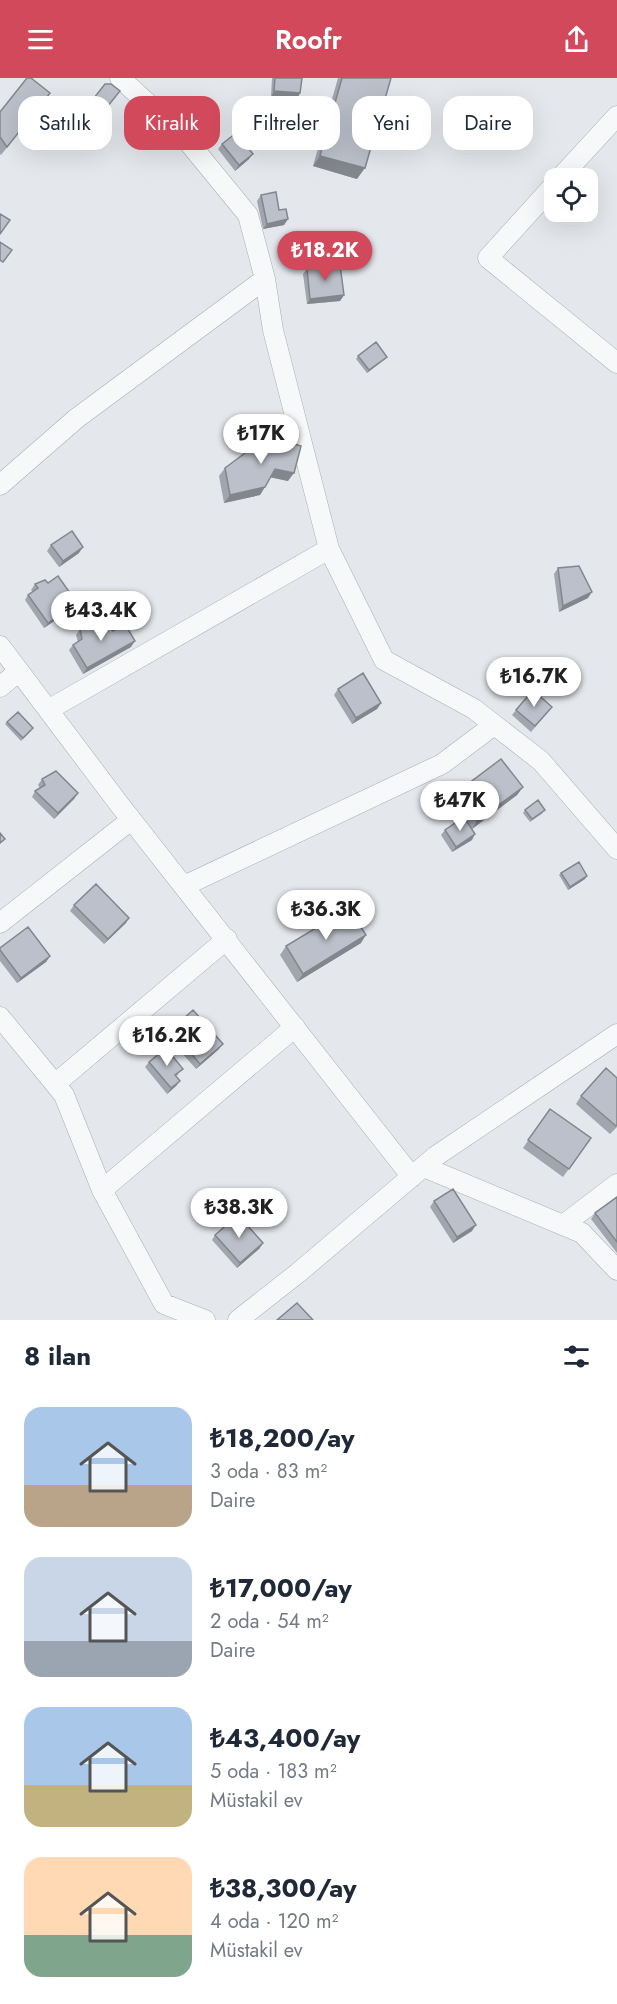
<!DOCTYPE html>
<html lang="tr">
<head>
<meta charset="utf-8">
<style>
  :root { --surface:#fff; --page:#f6f6f7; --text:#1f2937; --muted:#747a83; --accent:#d1495b }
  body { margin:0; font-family:Jost,sans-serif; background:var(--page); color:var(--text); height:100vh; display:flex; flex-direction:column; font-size:22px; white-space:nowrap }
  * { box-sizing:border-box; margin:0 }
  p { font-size:20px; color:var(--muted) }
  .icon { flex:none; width:33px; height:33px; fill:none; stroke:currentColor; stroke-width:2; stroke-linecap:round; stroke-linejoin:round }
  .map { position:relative; height:1242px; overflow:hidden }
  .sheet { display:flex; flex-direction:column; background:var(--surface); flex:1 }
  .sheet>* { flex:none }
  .hud { position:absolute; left:18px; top:18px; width:582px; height:54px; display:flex; gap:12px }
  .tools { position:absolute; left:544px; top:90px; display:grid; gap:12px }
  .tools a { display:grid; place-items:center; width:54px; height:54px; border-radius:12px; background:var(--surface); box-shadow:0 6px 24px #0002; font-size:30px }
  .price { position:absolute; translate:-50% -51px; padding:0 14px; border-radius:21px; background:#fff; color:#222; font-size:20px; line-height:39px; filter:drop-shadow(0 2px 3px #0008) }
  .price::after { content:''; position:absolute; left:50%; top:36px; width:18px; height:14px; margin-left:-9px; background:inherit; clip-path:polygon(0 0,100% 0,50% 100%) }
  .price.active { background:var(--accent); color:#fff }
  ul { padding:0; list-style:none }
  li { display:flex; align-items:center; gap:18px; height:150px; padding:0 24px }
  li span { display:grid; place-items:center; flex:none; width:168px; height:120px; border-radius:18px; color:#555 }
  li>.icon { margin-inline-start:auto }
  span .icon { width:72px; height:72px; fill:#fffc; stroke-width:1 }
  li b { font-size:26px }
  h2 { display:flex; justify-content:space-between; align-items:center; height:72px; padding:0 24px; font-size:26px }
  .tag { padding:0 21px; border-radius:18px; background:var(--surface); box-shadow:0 6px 24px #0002; font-size:21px; line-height:54px }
  .tag.active { background:var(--accent); color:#fff }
  header { display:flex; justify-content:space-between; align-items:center; height:78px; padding:0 24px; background:var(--accent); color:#fff; font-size:27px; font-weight:600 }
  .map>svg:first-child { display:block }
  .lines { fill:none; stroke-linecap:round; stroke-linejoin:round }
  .minor-casing { stroke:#a9aeb7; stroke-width:21 }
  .minor { stroke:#f7f8fa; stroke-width:20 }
  .wall { fill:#a1a5ae }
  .shaded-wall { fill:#83868d }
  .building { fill:#bbc0ca; stroke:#83868d; stroke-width:1.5 }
</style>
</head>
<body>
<header><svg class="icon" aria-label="menu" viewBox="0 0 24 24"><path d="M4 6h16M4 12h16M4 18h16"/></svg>Roofr<svg class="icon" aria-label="share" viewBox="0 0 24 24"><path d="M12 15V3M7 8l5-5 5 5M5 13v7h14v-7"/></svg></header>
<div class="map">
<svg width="617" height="1242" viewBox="0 0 617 1242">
  <rect width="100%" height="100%" fill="#e4e7ec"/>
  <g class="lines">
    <!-- minor casing -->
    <g class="minor-casing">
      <path id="minor" d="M120,0l65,60 63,77 17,64 8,51 56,219 55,111 90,49 67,52 76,88
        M560,100l57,-62
        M555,106l-67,74 129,105
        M0,407l77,-67 188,-139
        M0,568l119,158 293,373
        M0,609l19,-16
        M48,632l281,-161
        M184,808l258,-122 52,-39
        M0,845l131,-103
        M0,939l64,78 38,95 62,114 41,16
        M55,1006l172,-145
        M424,1089l158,66 35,37
        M102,1112l193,-163
        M563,1147l54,-41
        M238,1242l60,-47 138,-117 181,-122"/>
    </g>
    <!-- minor -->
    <use href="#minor" class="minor"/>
  </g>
  <!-- wall -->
  <path class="wall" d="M272,0h30l-2,15 -3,6 -26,-2z
    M338,0h53l-34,101 -44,-13z
    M116,18l-31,40 -13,-9 4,-6z
    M44,23l-43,54 -1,-1v-42z
    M222,66l27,15 -14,12 -17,-22z
    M261,117l18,15 9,9 -4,6 -21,4 -6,-28z
    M307,191l37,26 -4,6 -33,3 -4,-30z
    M358,278l29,1 -2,2 -18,14 -11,-14z
    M268,358l20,45 -18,-4 -10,18 -36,8 -5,-27 6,-8z
    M51,467l28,8 -20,14 -12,-16z
    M558,490l30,30 -29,14 -5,-38z
    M35,506l38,24 -29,20 -19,-28 3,-5 5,-3 -2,-2z
    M80,551l51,18 -48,27 -14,-24 4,-5 5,-3 -2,-7z
    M338,611l43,14 -4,6 -25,15 -18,-29z
    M516,632l32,2 -17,20 -19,-17z
    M7,644l24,9 -10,10 -16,-17z
    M42,701l36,14 -4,6 -20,20 -22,-22 3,-6 5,-3 -2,-3z
    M523,709l-6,8 -45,34v11l-20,12 -11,-17 4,-5 18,-12 -13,-17 6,-8z
    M525,732l18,3 -13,9 -7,-9z
    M561,795l24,6 -17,11 -9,-15z
    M74,827l52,18 -22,21 -34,-33z
    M361,865l-64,39 -17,-27 6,-9z
    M0,870l50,8 -4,6 -29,21 -17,-22z
    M171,952l48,19 -23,20 -29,-33z
    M149,984l30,12 -3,2 4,5 -4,5 -9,8 -22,-27z
    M581,1018l36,31 -7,7 -34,-30z
    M550,1031l41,29 -28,39 -40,-29z
    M617,1119v56l-26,-34 4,-6z
    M434,1123l38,30 -19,12 -23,-36z
    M215,1157l48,8 -4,6 -22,19 -25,-28z"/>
  <!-- shaded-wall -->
  <path class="shaded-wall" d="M274,13l26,2 -3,6 -26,-2z
    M253,76l-4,5 -14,12 4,-6z
    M320,78l45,12 -8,11 -44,-13z
    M288,141l-4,6 -21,4 4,-5z
    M344,217l-4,6 -33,3 3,-5z
    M387,279l-2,2 -18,14 2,-3z
    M275,391l19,4 -6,8 -19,-4z
    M265,409l-5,8 -36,8 6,-8z
    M83,469l-4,6 -20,14 4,-6z
    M592,514l-4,6 -29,14 4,-6z
    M77,525l-4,5 -29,20 4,-5z
    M135,563l-4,6 -48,27 4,-6z
    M381,625l-4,6 -25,15 4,-6z
    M523,709l-6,8 -45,34 5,-8z
    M78,715l-4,6 -20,20 4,-6z
    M475,756l-3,6 -20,12 4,-5z
    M587,798l-2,3 -17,11 2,-3z
    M129,840l-3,5 -22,21 4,-5z
    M366,857l-5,8 -64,39 6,-8z
    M50,878l-4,6 -29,21 4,-5z
    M223,966l-4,5 -23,20 4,-5z
    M180,1003l-4,5 -9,8 4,-6z
    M476,1147l-4,6 -19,12 4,-6z
    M263,1165l-4,6 -22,19 3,-5z"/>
  <!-- building -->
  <path class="building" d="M27,0h4l19,15 -43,54 -7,-10v-25z
    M275,0h27l-2,15 -26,-2z
    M342,0h49l-26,90 -45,-12z
    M105,6h6l9,7 -32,40 -12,-10z
    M236,55l17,21 -14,11 -17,-21z
    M276,114l3,18 7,-1 2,10 -21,5 -6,-29z
    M0,136l10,6 -10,14z
    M0,164l12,8 -9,12 -3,-2z
    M340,187l4,30 -34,4 -3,-30z
    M376,264l11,15 -18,13 -11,-14z
    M268,358l33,10 -7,27 -19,-4 -10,18 -35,8 -5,-27z
    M72,453l11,16 -20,14 -12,-16z
    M579,488l13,26 -29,14 -5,-38z
    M58,498l19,27 -29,20 -20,-28 10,-7 -3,-4 10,-4 3,3z
    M99,540l14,13 12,-7 10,17 -48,27 -14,-23 9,-6 -2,-10z
    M363,595l18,30 -25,15 -18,-29z
    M533,612l19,17 -17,19 -19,-16z
    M18,634l15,16 -10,10 -16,-16z
    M501,681l22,28 -46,34 -21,-28z
    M56,693l22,22 -20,20 -23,-22 10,-6 -3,-6z
    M538,722l7,10 -13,9 -7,-9z
    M464,739l11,17 -19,13 -11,-17z
    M0,755l5,6 -5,4z
    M579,784l8,14 -17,11 -9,-14z
    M96,806l33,34 -21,21 -34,-34z
    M349,830l17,27 -63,39 -17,-28z
    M28,849l22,29 -29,22 -21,-28v-2z
    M193,932l30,34 -23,20 -29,-34z
    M166,970l17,21 -8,6 5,6 -9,7 -22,-26z
    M606,990l11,10v47l-1,1 -35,-30z
    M550,1031l41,29 -22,31 -41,-29z
    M453,1111l23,36 -19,12 -23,-36z
    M617,1119v45l-22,-29z
    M238,1137l25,28 -23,20 -25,-28z
    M297,1225l16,17h-36z"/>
</svg>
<div class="tools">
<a><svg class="icon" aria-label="locate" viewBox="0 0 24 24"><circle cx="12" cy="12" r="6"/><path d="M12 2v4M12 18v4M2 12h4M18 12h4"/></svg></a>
</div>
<b class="price active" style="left:325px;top:204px">₺18.2K</b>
<b class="price" style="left:261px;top:387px">₺17K</b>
<b class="price" style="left:101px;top:564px">₺43.4K</b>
<b class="price" style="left:534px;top:630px">₺16.7K</b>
<b class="price" style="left:460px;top:754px">₺47K</b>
<b class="price" style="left:326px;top:863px">₺36.3K</b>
<b class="price" style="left:167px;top:989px">₺16.2K</b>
<b class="price" style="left:239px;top:1161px">₺38.3K</b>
<div class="hud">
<a class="tag">Satılık</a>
<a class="tag active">Kiralık</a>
<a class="tag">Filtreler</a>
<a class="tag">Yeni</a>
<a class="tag">Daire</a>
</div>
</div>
<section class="sheet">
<h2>8 ilan<svg class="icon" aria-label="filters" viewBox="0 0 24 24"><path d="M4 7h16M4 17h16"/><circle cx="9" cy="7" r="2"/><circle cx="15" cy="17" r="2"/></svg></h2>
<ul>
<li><span style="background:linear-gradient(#a9c7e8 65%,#b9a48a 0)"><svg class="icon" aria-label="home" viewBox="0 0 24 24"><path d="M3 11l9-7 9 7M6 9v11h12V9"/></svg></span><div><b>₺18,200/ay</b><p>3 oda · 83 m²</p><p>Daire</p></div></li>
<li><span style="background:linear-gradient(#c9d6e8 70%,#9aa5b1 0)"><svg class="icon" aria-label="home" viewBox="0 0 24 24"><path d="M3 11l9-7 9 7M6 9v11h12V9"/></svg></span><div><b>₺17,000/ay</b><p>2 oda · 54 m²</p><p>Daire</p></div></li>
<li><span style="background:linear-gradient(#a9c7e8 65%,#c2b280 0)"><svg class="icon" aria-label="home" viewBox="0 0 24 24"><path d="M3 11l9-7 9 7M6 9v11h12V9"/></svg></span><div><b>₺43,400/ay</b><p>5 oda · 183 m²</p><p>Müstakil ev</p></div></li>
<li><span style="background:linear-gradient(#ffd9b3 65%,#7fa58c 0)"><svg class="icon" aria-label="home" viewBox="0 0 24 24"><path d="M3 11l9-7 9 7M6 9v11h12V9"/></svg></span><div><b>₺38,300/ay</b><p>4 oda · 120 m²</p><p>Müstakil ev</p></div></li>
</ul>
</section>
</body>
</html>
